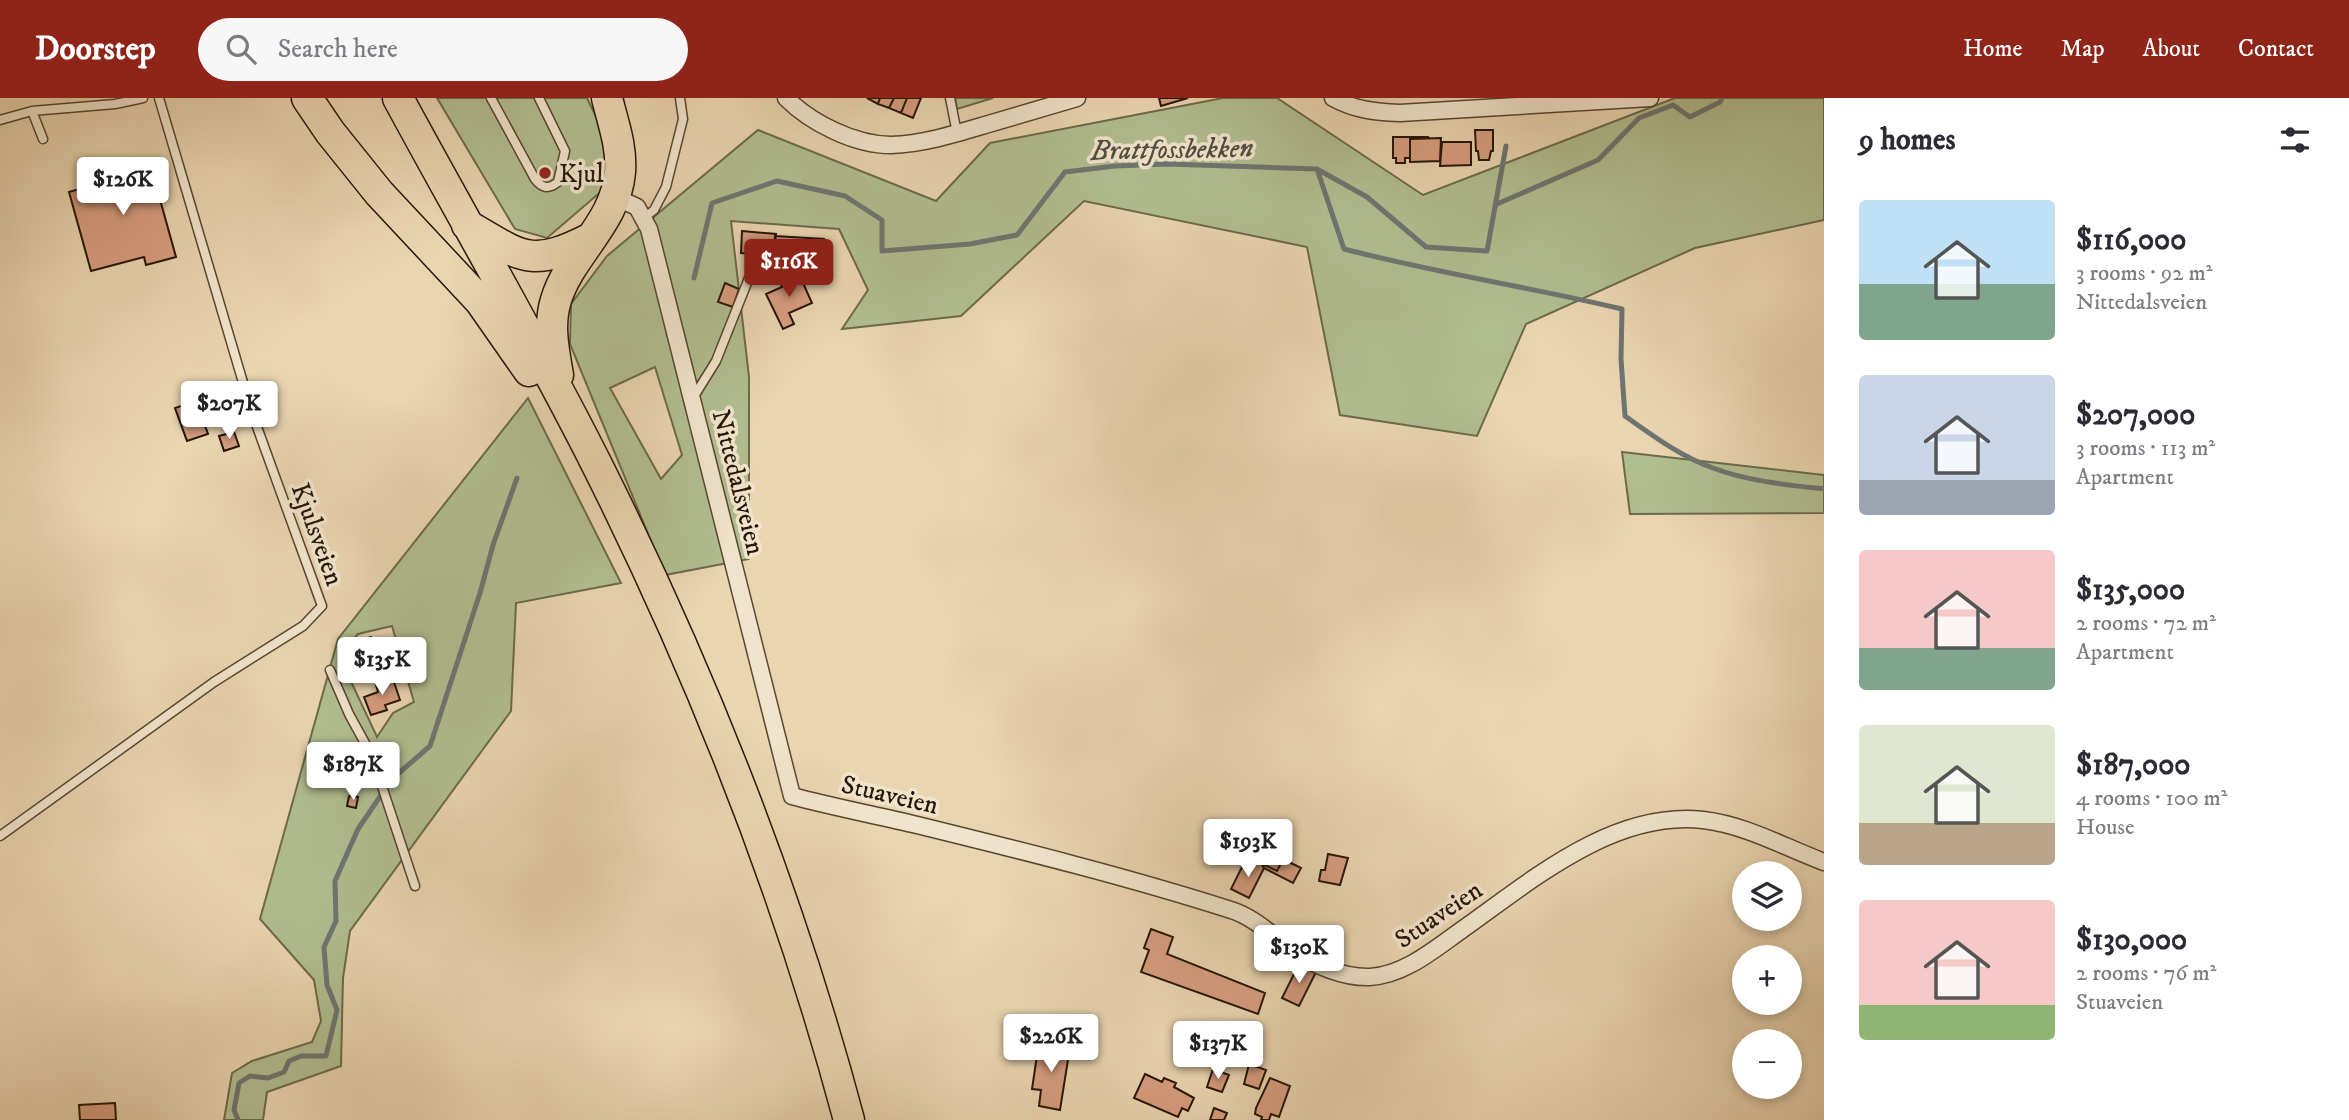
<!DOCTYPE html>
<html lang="en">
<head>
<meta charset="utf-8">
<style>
  :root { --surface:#fff; --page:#f7f7f7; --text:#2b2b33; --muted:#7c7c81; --accent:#8f2418 }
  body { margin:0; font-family:"IM FELL DW Pica",serif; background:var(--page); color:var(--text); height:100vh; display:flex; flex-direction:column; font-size:26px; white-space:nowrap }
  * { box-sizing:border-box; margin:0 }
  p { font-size:23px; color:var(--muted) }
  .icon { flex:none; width:38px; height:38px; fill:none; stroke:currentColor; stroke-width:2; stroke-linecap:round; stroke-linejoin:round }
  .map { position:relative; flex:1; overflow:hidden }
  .sheet { display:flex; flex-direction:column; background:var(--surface); width:525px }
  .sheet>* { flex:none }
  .buttons { position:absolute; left:1732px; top:763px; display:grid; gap:14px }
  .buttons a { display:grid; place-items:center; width:70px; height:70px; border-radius:50%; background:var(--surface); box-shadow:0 4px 10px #0003; font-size:35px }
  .price { position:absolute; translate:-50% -60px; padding:0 16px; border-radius:7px; background:#fff; color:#222; font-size:23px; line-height:46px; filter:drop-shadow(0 2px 4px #0008) }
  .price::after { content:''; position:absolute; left:50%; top:42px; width:21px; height:16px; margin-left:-10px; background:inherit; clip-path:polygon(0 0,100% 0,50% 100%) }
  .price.on { background:var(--accent); color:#fff }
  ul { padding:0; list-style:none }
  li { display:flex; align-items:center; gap:21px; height:175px; padding:0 35px }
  li span { display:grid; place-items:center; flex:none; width:196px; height:140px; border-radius:7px; color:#555 }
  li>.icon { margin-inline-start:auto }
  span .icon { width:84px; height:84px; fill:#fffc; stroke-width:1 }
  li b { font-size:30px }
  h2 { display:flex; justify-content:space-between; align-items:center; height:84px; padding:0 35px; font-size:30px }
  header { display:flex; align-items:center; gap:42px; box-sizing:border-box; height:98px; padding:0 35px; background:var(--accent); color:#fff }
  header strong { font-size:33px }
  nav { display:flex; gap:38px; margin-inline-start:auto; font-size:24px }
  .search { width:490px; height:63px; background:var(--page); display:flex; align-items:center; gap:18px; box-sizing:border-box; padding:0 24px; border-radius:38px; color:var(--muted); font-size:26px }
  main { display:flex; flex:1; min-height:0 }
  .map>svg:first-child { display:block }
  .green { fill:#b1be90; stroke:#6c6a4b; stroke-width:2; fill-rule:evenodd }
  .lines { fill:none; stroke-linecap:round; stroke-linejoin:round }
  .stream { stroke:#6e7571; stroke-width:5 }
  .building { fill:#d79d7f; stroke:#261606; stroke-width:2 }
  .lane-casing { stroke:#574630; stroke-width:11 }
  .street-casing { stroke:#574630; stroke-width:19 }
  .highway-casing { stroke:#261606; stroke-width:33 }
  .lane { stroke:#f1e4cc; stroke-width:8 }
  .street { stroke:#f1e4cc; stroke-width:16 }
  .highway { stroke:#ead5b0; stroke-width:30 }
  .poi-dot { fill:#8f2418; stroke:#f1e4cc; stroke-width:2.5 }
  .labels { text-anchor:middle; stroke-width:7; stroke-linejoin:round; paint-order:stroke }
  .poi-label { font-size:26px; fill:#261606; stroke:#f1e4cc; text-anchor:start }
  .street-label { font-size:26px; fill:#261606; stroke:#f1e4cc }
  .water-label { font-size:28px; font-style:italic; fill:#504e44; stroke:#f1e4cc }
</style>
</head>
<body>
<header>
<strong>Doorstep</strong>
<div class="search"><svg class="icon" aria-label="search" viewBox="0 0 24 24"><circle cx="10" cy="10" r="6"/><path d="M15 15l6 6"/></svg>Search here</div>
<nav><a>Home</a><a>Map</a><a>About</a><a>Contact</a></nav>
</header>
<main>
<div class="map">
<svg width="1824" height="1022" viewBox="0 0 1824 1022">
  <rect width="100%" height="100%" fill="#ead5b0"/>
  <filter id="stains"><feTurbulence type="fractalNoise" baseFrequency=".00286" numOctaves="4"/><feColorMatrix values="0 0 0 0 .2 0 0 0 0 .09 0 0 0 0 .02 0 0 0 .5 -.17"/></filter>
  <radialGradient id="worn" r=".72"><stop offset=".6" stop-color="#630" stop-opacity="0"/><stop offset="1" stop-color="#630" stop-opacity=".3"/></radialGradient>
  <!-- green -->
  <path class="green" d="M437,0h150l19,39 -2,52 -57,49 -32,-9z
    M955,0h38l-36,11z
    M1223,0h54l146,97 252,-97h149v122l-129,28 -169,76 -49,112 -137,-21 -33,-168 -223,-46 -123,115 -119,13 26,-39 -29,-61 -108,-8 18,156v182l-84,16 -95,-231 1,-40 36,-48 151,-126 178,71 54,-58zM655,269l27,88 -21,24 -51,-91z
    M528,300l93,185 -105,20 -5,108 -161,220 -7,47 -2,88 -74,26 -4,28h-39l8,-47 20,-12 60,-19 9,-21 -7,-41 -54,-61 78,-280zM392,528l22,76 -21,11 -16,24 -38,-81 19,-22z
    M1622,354l202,23v38l-194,1z"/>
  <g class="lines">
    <!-- stream -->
    <path class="stream" d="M1317,71l27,80c92,24 186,38 278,60l-1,50 4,57c27,19 56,41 88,52 34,13 75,17 111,21
      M1497,106l101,-44 41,-42 34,-13 17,12 30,-15 2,-4
      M694,180l18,-75 65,-22 68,15 37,24v31l88,-7 47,-9 48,-63 50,-6 53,-2 149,5 50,28 59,50 61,4 19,-105
      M238,1022l-4,-10 5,-27 11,-7 18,2 16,-6 5,-11 12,-5h25l11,-46 -10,-25 -3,-38 12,-26 -1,-40 23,-52 34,-50 38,-33 50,-153 13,-48 24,-67"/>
  </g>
  <!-- building -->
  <path class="building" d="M867,0h13l-2,6z
    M880,0h14l-5,10 -11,-4z
    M894,0h13l-6,15 -12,-5z
    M907,0h14l-8,20 -12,-5z
    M1159,0h29l-27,8z
    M1475,32h18v21h-2l-2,9h-10l-1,-9h-2z
    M1393,39h35l1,1 -19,1v19h-5v5h-9v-5h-3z
    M1441,40l-1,23 -30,1v-23z
    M1442,44h29v23l-31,1z
    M129,60l2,7 18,-5 27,97 -30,8 -2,-8 -53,14 -22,-79 35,-10 -4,-16z
    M742,133l34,3 -2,16 -10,-1v6l-23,-2z
    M775,138l49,3 -1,27 -16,-1v-11l-33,-2z
    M799,176l13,29 -23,10 5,11 -11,5 -17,-35 16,-7 -2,-5z
    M725,185l14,6 -6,18 -15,-5z
    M196,303l12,33 -21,7 -12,-33z
    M234,334l5,14 -15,5 -5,-15z
    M371,539l3,9 -17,6 -3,-9z
    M393,581l7,21 -15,5 2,5 -16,5 -7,-18 14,-5 -2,-7z
    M349,698l9,1 -2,11 -9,-2z
    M1266,746l20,10 -9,17 -20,-10z
    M1328,756l20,4 -8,27 -21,-4 2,-11h4z
    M1253,761h5l6,9 -15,30 -18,-9 11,-22 9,5 3,-7 -3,-2z
    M1283,761l18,9 -8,15 -29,-15 -1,-4 14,7z
    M1151,831l22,8 -6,17 98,39 -7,21 -117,-42 8,-22 -5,-2z
    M1314,832l15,11 -13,19 -15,-11z
    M1299,866l17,8 -17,34 -17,-8z
    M1039,944l31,5 -10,63 -21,-4 2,-16 -9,-1z
    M1249,966l17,6 -7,19 -15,-5z
    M1213,971l16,6 -7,17 -15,-5z
    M1145,976l17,8 2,-4 12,5 -2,4 20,11 -6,13 -6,-3 -4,9 -44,-19z
    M1270,980l20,8 -11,31 -8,-3 -2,6h-8l1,-3 -7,-3 1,-6z
    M115,1005l1,17h-36l-1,-15z
    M1214,1010l13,5 -3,7h-14z"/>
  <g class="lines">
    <!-- lane casing -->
    <g class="lane-casing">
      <path id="lane" d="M491,0l44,81c7,9 13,11 23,3l7,-31 -26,-53
        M950,0l7,35
        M32,13l11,28
        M0,22l32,-9 83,-7 28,-6
        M644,120l10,-8 12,-23 17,-68 -3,-21
        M693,300l23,-37 33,-83
        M330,572l19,44 23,42 43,130
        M0,738l214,-154 89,-56 19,-20 -70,-193 -93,-315"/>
    </g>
    <!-- street casing -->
    <g class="street-casing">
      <path id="street" d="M786,0c25,25 69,47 105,47 32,-1 64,-11 94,-20 31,-9 62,-18 92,-27
        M1333,0c22,12 42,14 67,15l250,-15
        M615,99l22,10 12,22 143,567c41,11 83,19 125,29 106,26 211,52 314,85 23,7 42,26 61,40 21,15 52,28 78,27 35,-2 66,-29 93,-48 68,-48 150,-119 240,-109 43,5 81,27 121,42"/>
    </g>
    <!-- highway casing -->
    <g class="highway-casing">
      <path id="highway" d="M307,0l23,34 49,61 101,108 49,70
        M398,0c67,124 138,245 201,371 104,208 190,426 250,651
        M467,127c55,32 63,44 124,13
        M558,277c-4,-24 -10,-50 -2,-75 14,-46 60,-77 64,-128 2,-26 -7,-49 -13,-74"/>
    </g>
    <!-- lane -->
    <use href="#lane" class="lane"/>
    <!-- street -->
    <use href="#street" class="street"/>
    <!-- highway -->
    <use href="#highway" class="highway"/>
  </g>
  <!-- markers -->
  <circle class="poi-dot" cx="545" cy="75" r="7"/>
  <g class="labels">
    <!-- poi labels -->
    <g class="poi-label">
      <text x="559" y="84">Kjul</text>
    </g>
    <!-- street labels -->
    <g class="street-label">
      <text transform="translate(739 384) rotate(76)" y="9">Nittedalsveien</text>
      <text transform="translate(318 436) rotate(70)" y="9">Kjulsveien</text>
      <text transform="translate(890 696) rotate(13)" y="9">Stuaveien</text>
      <text transform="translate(1438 816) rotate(-34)" y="9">Stuaveien</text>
    </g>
    <!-- water labels -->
    <g class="water-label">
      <text transform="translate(1172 50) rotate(-1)" y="10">Brattfossbekken</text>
    </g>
  </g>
  <rect width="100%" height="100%" filter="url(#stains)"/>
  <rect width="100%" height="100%" fill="url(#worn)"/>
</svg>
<div class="buttons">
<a><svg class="icon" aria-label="layers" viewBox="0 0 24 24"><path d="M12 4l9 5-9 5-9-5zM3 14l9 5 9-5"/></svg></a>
<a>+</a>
<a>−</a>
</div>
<b class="price" style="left:123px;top:119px">$126K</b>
<b class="price on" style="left:789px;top:201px">$116K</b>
<b class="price" style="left:229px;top:343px">$207K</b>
<b class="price" style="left:382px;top:599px">$135K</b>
<b class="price" style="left:353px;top:704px">$187K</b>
<b class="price" style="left:1248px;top:781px">$193K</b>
<b class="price" style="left:1299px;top:887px">$130K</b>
<b class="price" style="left:1051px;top:976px">$226K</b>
<b class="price" style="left:1218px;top:983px">$137K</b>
</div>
<section class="sheet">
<h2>9 homes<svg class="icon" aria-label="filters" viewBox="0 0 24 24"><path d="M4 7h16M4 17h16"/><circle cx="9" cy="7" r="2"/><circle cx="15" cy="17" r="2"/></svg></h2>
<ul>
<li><span style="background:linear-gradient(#bfe0f5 60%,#7fa58c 0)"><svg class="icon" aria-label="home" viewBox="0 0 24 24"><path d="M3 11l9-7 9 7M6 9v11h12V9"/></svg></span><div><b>$116,000</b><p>3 rooms · 92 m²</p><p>Nittedalsveien</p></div></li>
<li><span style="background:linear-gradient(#c9d6e8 75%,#9aa5b1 0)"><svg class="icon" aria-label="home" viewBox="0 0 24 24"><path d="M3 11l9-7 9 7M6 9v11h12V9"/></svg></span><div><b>$207,000</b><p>3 rooms · 113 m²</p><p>Apartment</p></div></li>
<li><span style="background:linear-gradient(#f6c9c9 70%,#7fa58c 0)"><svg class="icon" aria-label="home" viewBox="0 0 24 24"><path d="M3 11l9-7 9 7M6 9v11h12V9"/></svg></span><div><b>$135,000</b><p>2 rooms · 72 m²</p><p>Apartment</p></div></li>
<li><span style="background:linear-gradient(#dfe7d0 70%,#b9a48a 0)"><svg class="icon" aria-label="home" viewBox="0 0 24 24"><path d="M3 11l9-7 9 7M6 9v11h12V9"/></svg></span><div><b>$187,000</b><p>4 rooms · 100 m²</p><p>House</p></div></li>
<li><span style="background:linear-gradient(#f6c9c9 75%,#8fb573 0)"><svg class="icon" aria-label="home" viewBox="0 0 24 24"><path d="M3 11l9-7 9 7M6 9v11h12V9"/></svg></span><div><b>$130,000</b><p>2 rooms · 76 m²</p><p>Stuaveien</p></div></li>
</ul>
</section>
</main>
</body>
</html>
